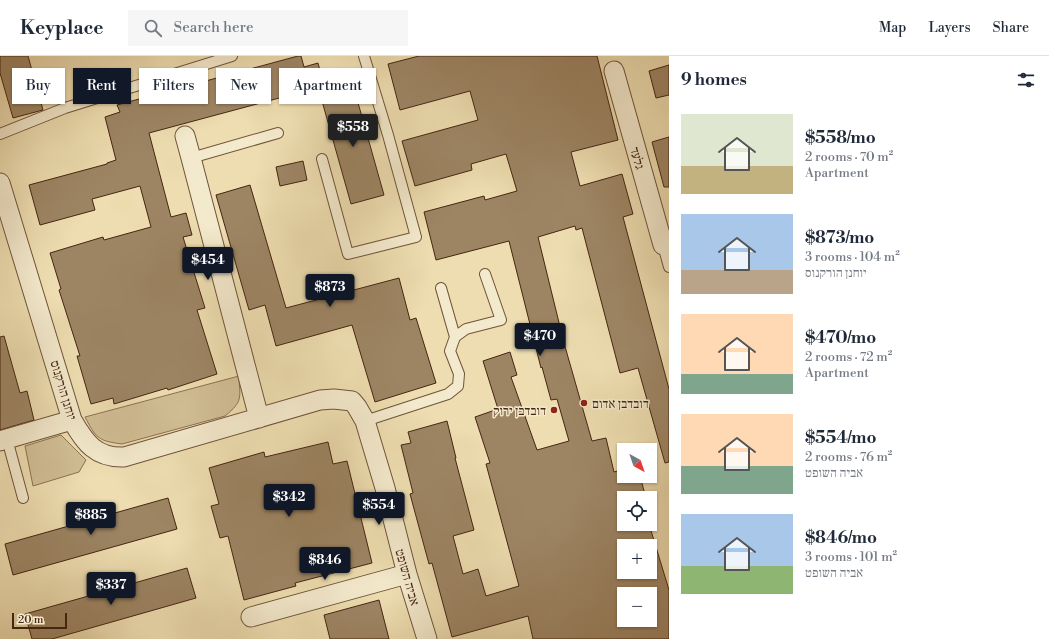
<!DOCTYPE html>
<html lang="en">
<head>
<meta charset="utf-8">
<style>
  :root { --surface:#fff; --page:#f6f6f7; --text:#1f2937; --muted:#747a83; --line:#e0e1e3; --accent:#111827 }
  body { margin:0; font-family:"Libre Bodoni","Frank Ruhl Libre",serif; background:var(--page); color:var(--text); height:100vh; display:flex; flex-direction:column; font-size:15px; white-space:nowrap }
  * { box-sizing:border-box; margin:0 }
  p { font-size:13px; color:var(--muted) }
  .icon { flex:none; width:22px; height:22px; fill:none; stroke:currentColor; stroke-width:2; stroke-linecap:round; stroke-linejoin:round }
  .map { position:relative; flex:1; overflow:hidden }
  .sheet { display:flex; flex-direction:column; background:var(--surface); width:380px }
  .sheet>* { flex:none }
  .hud { position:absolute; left:12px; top:12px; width:380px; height:36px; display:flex; gap:8px }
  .needle { width:26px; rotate:140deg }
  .fabs { position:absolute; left:617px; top:387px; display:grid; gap:8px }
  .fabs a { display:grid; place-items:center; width:40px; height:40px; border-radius:0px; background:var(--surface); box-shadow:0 1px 3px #0004; font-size:20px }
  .scale { position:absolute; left:12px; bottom:10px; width:55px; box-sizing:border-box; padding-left:4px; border:2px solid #462511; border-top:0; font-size:11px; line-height:14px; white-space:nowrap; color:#462511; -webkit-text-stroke:3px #f3e9cc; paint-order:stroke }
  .price { position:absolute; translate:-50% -34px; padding:0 9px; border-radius:4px; background:var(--accent); color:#fff; font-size:13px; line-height:26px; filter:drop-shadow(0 1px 2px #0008) }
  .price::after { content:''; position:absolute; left:50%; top:24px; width:12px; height:9px; margin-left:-6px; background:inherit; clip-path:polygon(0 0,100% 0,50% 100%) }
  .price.selected { background:#222; color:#fff }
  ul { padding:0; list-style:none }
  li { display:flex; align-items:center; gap:12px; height:100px; padding:0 12px }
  li span { display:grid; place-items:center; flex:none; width:112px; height:80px; border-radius:0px; color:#555 }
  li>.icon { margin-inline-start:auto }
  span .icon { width:48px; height:48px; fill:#fffc; stroke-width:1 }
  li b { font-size:17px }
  h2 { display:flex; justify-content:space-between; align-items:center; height:48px; padding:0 12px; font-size:17px }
  .tag { padding:0 14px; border-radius:0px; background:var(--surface); box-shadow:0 1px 3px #0004; font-size:14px; line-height:36px }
  .tag.selected { background:var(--accent); color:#fff }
  header { display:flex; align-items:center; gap:24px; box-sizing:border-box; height:56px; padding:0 20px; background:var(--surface); border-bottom:1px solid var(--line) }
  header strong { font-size:19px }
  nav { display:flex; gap:22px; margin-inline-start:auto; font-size:14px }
  .search { width:280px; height:36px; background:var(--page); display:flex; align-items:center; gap:10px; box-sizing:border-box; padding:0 14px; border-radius:0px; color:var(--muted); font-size:15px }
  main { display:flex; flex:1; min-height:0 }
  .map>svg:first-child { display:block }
  .green { fill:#d1be95; stroke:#8c7253 }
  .building { fill:#9d8564; stroke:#462511; fill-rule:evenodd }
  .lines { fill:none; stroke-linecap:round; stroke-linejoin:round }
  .lane-casing { stroke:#705339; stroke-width:12 }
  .street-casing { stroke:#705339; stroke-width:21 }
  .lane { stroke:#f3e9cc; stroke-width:10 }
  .street { stroke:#f3e9cc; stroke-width:19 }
  .poi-dot { fill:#8f2418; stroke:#f3e9cc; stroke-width:1.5 }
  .labels { text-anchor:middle; stroke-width:3; stroke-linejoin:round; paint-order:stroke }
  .street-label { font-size:13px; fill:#462511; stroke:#f3e9cc }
  .poi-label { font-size:13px; fill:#462511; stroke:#f3e9cc; text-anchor:start }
</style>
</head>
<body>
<header>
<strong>Keyplace</strong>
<div class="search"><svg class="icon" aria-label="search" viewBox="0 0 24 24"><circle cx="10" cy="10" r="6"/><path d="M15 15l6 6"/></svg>Search here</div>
<nav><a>Map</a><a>Layers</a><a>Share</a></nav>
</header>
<main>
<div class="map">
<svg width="669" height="583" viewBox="0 0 669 583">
  <rect width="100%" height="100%" fill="#edddb0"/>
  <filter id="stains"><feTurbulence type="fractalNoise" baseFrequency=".005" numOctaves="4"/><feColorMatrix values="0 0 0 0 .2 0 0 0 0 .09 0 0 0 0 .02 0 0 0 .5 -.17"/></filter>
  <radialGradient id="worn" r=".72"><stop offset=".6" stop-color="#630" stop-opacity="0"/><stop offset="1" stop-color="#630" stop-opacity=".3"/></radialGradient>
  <!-- green -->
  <path class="green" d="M239,320c1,23 4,25 -14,40l-103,28c-24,-3 -26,-6 -37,-27z
    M61,379l25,25 -7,12 -46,14 -8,-40z"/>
  <!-- building -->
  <path class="building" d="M0,0h28l15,54 -30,8 -13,-45z
    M298,0h3l3,11 14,-4 6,23 -175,47 22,84 15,-4 6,22 -9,2 22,71 -8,2 20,64 -49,16 -1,-2 -53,16 -1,-6 -22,6 -14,-48h3l-21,-66 2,-1 -11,-36 53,-16 1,3 47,-13 -11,-41 -48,13 3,11 -55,15 -11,-40 78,-21v-1l9,-3 -11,-43 15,-5 -3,-7z
    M419,0h178l21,84 -47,12 9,34 42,-12 11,40 -10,3 46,172v73l-4,1 -27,-95 -18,5 -38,-145 -6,2 -1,-4 -37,11 26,106 28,98 14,-3 8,34 10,-3v7h16l6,22h-22v26h25l20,66v49h-136l-5,-23 -76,21 -20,-74 -3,1 -19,-70 3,-1 -12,-48 10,-2 -3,-11 39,-11 9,37h-1l19,72 -21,6 10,38 15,-5 8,27 33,-10 -33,-122 4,-1 -15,-46 23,-8 -15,-48 27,-9 7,23 -6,2 26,73 32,-9 -12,-42 -6,1 -9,-33 -1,1 -32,-127 -73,19 -12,-48 60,-16 1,4 32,-9 -11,-37 -35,10 1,6 -57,16 -13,-45 76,-21 -8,-29 -70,19 -12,-46zM624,490h26v26h-26zM624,538h26v26h-26z
    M669,9v30l-13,3 -7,-27z
    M355,36l29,103 -33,9 -29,-103z
    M669,81v50h-5l-12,-45z
    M303,105l4,19 -27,6 -4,-19z
    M250,129l36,123 113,-30 11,42 6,-2 20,65 -61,19 -23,-77 -76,21 -11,-41 -16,5 -33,-115z
    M4,280l16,57 7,-2 7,29 -34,10v-93z
    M328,386l5,22 14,-3 25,102 -77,20 1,3 -52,14 -16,-64 -8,2 -9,-32 8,-2 -10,-36 55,-16 1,5z
    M168,442l9,31 -164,46 -8,-31z
    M187,512l9,30 -144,41h-20l-7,-25z
    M379,544l10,39h-59l-6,-24z"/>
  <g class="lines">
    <!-- lane casing -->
    <g class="lane-casing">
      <path id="lane" d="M0,78l65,-26 167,-52
        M191,102l87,-25
        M322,103l26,95 68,-17 -28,-102 -24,-79
        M663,189l6,22
        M441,232l14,49
        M365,365l83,-27 10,-8 1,-12 -9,-23 5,-14 11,-8 35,-9 -16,-46
        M7,383l16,59"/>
    </g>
    <!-- street casing -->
    <g class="street-casing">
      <path id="street" d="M614,15l49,174 6,-1
        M185,80l6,22 68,260
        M0,127l72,237c13,23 24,38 52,37l196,-57 14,-1 18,2 5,6 8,14 20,67 22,86 20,65
        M0,385l72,-21
        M251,561l156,-43"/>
    </g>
    <!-- lane -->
    <use href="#lane" class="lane"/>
    <!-- street -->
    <use href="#street" class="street"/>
  </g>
  <!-- markers -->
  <g class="poi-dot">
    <circle cx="584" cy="347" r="4"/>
    <circle cx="554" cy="354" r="4"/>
  </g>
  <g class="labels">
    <!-- street labels -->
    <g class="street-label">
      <text transform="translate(638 102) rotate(74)" y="5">גלעד</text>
      <text transform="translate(64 334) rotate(73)" y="5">יוחנן הורקנוס</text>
      <text transform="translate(408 521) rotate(74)" y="5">אביה השופט</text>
    </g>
    <!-- poi labels -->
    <g class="poi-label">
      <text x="592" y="352">דובדבן אדום</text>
      <text x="546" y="359" text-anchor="end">דובדבן ירוק</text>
    </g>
  </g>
  <rect width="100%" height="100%" filter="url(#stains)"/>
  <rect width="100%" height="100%" fill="url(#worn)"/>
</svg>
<div class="fabs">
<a><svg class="needle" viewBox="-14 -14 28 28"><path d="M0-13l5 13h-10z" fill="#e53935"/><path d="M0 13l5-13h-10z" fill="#747a83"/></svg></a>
<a><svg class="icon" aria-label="locate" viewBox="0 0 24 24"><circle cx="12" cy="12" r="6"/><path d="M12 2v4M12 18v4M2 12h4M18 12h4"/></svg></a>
<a>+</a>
<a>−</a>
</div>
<div class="scale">20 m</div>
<b class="price selected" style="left:353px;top:92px">$558</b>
<b class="price" style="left:208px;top:225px">$454</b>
<b class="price" style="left:330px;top:252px">$873</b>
<b class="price" style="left:540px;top:301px">$470</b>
<b class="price" style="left:289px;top:462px">$342</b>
<b class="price" style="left:379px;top:470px">$554</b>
<b class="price" style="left:91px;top:480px">$885</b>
<b class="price" style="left:325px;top:525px">$846</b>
<b class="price" style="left:111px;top:550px">$337</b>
<div class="hud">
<a class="tag">Buy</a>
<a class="tag selected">Rent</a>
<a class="tag">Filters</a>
<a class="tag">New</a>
<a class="tag">Apartment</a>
</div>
</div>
<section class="sheet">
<h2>9 homes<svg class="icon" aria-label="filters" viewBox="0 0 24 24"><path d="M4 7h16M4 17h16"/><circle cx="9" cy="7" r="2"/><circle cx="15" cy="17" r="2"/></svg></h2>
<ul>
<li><span style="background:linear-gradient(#dfe7d0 65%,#c2b280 0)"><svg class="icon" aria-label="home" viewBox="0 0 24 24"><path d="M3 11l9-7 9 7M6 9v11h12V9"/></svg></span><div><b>$558/mo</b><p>2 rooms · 70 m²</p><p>Apartment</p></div></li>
<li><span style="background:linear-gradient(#a9c7e8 70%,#b9a48a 0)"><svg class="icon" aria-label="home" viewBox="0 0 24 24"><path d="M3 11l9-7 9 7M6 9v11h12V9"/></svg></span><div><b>$873/mo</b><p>3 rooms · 104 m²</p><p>יוחנן הורקנוס</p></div></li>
<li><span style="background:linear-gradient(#ffd9b3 75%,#7fa58c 0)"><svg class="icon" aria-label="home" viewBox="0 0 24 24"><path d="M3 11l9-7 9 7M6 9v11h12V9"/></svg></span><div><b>$470/mo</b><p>2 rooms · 72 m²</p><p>Apartment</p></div></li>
<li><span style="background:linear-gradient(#ffd9b3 65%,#7fa58c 0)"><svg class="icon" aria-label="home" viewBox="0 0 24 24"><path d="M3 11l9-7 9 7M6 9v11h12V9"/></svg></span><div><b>$554/mo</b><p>2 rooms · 76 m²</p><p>אביה השופט</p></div></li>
<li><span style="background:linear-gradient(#a9c7e8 65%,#8fb573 0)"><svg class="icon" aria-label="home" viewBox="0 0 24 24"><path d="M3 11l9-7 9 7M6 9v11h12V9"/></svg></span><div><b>$846/mo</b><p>3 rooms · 101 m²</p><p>אביה השופט</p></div></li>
</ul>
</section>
</main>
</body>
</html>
